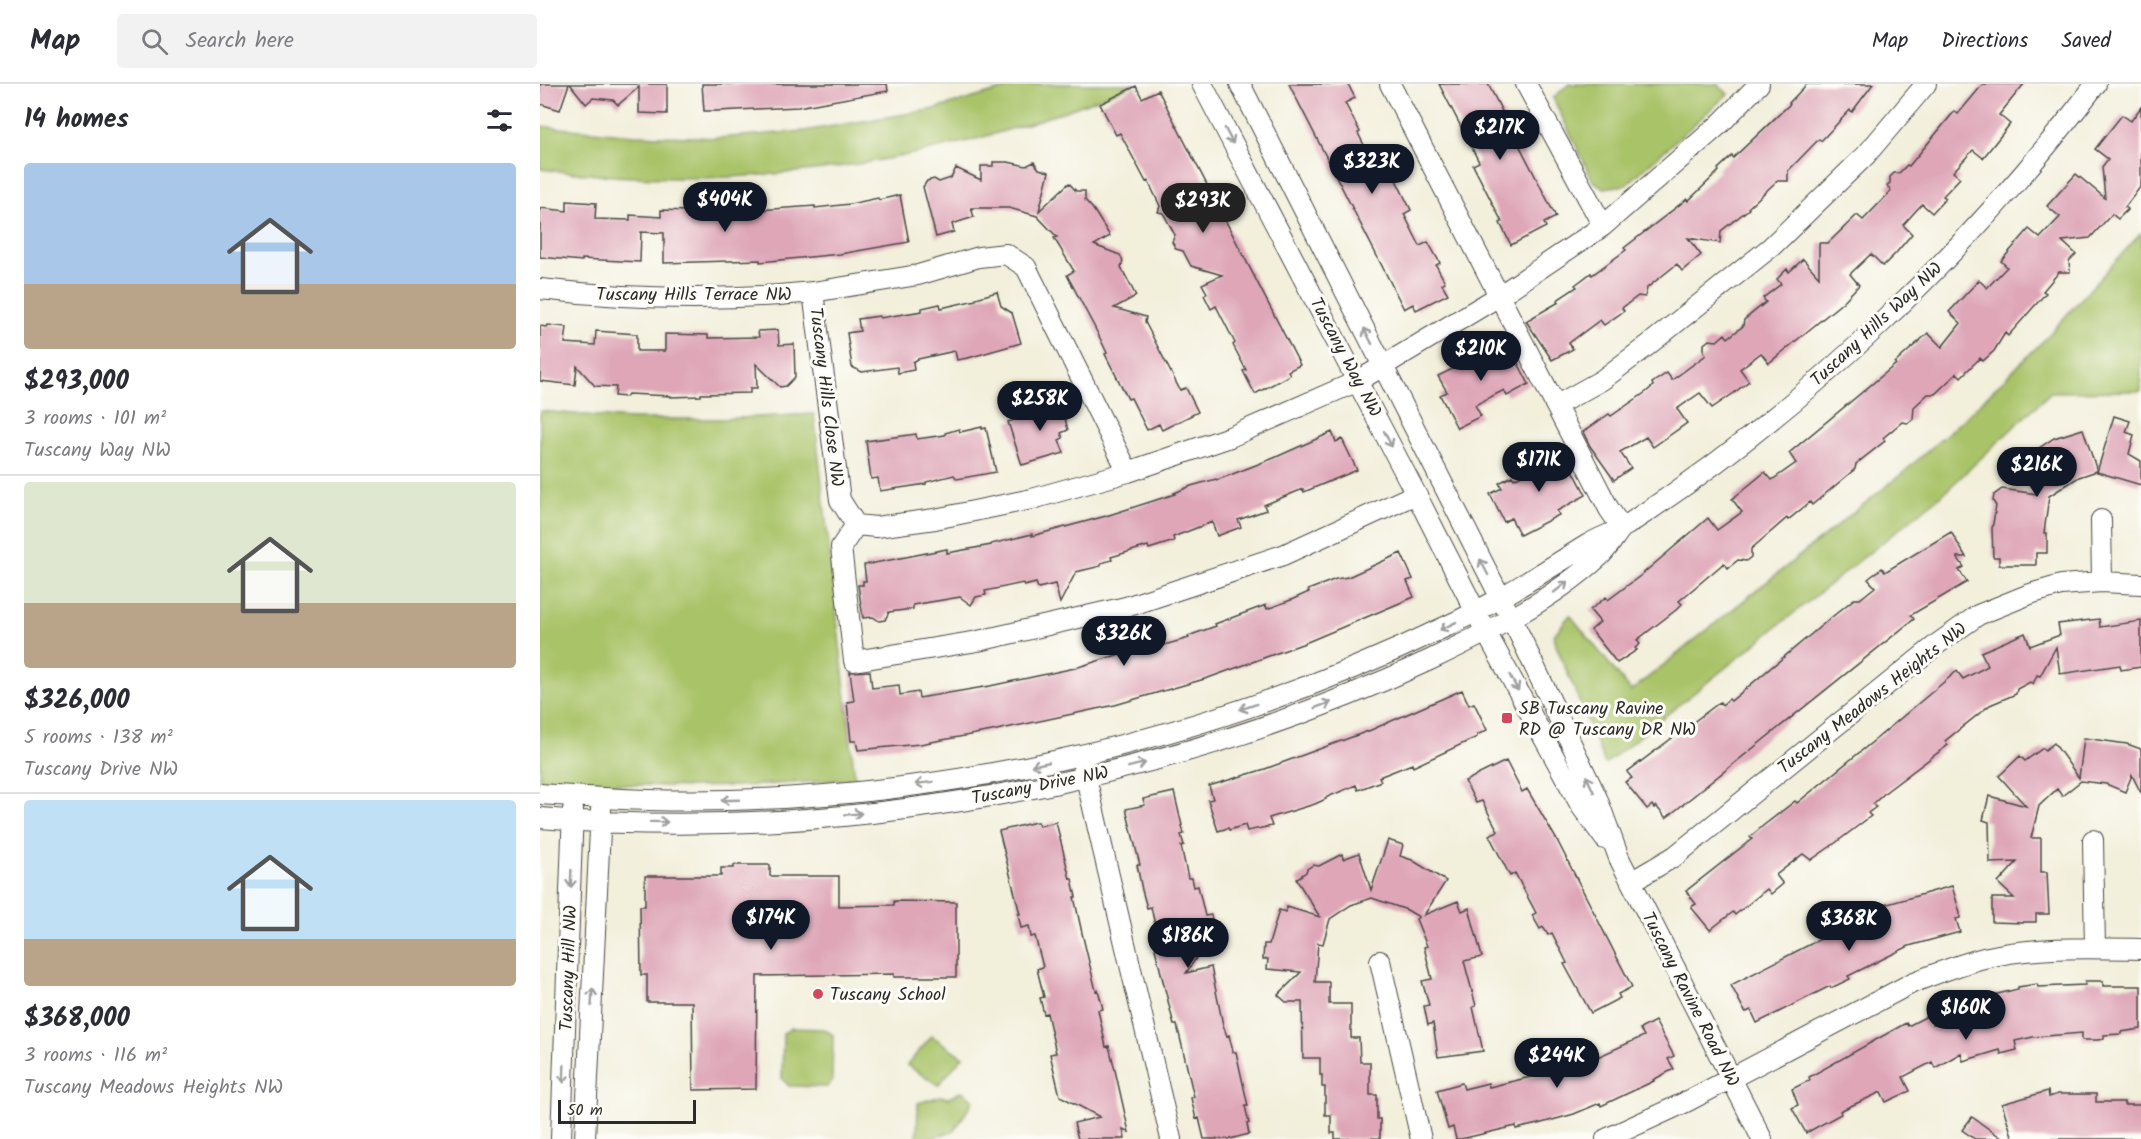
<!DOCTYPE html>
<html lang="en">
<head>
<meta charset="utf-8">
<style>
  :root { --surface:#fff; --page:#f2f2f3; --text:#2b2b33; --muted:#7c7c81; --line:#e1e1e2; --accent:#111827 }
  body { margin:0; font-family:Kalam,sans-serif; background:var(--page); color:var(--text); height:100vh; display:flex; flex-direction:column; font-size:22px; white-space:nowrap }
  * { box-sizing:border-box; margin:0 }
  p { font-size:20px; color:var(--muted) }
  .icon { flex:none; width:33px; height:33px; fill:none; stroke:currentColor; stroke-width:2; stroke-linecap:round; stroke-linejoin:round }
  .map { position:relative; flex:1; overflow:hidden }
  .panel { display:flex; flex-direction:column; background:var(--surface); width:540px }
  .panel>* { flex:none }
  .scale { position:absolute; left:18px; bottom:15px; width:138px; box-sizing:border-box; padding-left:6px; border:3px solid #2b2b2b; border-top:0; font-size:16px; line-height:21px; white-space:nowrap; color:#2b2b2b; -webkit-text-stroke:4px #fdfcf7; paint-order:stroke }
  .price { position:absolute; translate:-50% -51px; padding:0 14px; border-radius:21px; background:var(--accent); color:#fff; font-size:20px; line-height:39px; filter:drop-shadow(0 2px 3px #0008) }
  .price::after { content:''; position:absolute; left:50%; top:36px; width:18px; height:14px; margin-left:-9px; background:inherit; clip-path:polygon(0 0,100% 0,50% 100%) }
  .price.current { background:#222; color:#fff }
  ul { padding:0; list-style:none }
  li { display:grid; align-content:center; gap:12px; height:318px; padding:0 24px }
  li+li { border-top:2px solid var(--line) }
  li span { display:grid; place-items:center; height:186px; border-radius:6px; color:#555 }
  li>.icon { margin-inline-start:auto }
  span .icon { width:108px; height:108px; fill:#fffc; stroke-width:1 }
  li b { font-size:26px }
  h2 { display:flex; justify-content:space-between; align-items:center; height:72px; padding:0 24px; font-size:26px }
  header { display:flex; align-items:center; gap:36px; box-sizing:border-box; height:84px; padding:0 30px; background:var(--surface); border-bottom:2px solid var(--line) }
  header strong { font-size:28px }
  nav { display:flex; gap:33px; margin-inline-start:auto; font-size:21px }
  .search { width:420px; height:54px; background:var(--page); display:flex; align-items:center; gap:15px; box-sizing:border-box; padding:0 21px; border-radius:6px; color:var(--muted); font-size:22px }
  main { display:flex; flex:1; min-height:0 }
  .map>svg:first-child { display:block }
  .green { fill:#a9c368; stroke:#6a774a; stroke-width:1.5 }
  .building { fill:#dea6b7 }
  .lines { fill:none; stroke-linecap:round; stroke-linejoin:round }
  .minor-casing { stroke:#494845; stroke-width:22 }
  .minor { stroke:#fff; stroke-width:20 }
  .oneway { stroke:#a0a0a0 }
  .poi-dot { fill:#d1495b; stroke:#fdfcf7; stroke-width:2 }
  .labels { text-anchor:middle; stroke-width:6; stroke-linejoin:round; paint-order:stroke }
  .street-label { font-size:18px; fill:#2b2b2b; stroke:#fdfcf7 }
  .poi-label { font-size:18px; fill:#2b2b2b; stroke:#fdfcf7; text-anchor:start }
</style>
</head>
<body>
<header>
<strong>Map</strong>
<div class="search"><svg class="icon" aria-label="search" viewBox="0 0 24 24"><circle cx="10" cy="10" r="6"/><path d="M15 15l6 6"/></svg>Search here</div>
<nav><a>Map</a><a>Directions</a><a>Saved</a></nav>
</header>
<main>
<section class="panel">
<h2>14 homes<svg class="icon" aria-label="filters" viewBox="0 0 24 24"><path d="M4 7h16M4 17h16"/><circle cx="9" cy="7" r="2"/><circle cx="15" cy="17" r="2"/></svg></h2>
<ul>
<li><span style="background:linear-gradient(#a9c7e8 65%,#b9a48a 0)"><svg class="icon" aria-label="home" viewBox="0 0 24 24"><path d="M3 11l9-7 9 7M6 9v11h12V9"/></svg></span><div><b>$293,000</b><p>3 rooms · 101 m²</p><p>Tuscany Way NW</p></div></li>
<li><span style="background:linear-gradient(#dfe7d0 65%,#b9a48a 0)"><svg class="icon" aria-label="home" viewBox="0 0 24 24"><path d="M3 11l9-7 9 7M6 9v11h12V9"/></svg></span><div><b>$326,000</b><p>5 rooms · 138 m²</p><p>Tuscany Drive NW</p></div></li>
<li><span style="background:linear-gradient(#bfe0f5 75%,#b9a48a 0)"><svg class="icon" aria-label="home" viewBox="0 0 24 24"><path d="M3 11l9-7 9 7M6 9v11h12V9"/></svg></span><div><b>$368,000</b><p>3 rooms · 116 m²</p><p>Tuscany Meadows Heights NW</p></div></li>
</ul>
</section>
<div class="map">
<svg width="1601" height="1055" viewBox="0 0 1601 1055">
  <rect width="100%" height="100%" fill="#fdfcf7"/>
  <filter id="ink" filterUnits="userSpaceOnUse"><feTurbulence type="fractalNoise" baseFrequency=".0167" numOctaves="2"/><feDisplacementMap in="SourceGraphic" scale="12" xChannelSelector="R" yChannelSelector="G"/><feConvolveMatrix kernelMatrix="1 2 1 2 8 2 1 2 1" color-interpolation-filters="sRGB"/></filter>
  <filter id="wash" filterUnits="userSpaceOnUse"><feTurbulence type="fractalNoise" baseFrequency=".008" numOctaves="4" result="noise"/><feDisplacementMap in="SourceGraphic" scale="24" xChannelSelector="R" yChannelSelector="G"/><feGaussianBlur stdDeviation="1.35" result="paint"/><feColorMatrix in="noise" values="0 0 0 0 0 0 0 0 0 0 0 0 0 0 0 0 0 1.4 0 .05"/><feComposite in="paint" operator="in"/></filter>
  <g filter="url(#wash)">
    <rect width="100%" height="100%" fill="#f2efdb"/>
    <!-- green -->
    <path class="green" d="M482,0h112c-185,80 -394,111 -594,85v-43l93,9 86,3 85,-7 131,-22z
      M1029,0h148l11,10 -102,91 -22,3 -11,-7 -40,-83z
      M1601,149v158l-90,1 -108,102 -338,270 -49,-119 -2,-10 16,-20 61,76 273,-219 64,-57 75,-74z
      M0,327l89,8h92l93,-5 41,365 -110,7 -55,1 -150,-6z
      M251,944l33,1 9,6 -1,46 -5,6 -38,-1 -7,-7 1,-45z
      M392,952l31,21 -25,28 -31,-20z
      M422,1007l12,9 -20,31 -26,8h-11l1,-36 23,-7 7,2z"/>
    <g id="blocks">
      <!-- building -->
      <path class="building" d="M0,0h29l-9,26 -20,-6z
        M30,0h97v30l-28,-1v-26l-21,18 -5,-5 -20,-2 -7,6z
        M162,0h185l1,7 -90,16 -81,4h-13z
        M749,0h59l7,14 -10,5 15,29 -2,1 15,30 11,-5 7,1 3,6 -2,7 19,38 -7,4 16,32 8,-4 12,21 -4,2 9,17 -3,2 6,10 -32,16 -3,-6 -9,5z
        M899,0h49l68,133 -12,6 2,4 -35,18 -11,-22 2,-1 -29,-57 6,-3z
        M1267,0h66l-21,28 -2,-2 -29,31 -2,-2 -31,32v10h-11l-29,27 1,1 -28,22 -1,12 -32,-5 13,17 -19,16 -5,-7 -30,24 -2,9 -7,-1 -16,12 2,3 -20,14 -4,-5 -31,23 4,6 -21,11 -26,-39 33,-19 -2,-2 20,-13 -2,-2 16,-12 1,2 34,-25 -2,-2 63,-49 1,2 31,-30 -1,-2 14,-13 1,2 57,-54 -1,-1z
        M1443,0h41l-25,31 11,9 -27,34 -10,-8 -20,22 7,6 -17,18 3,2 -14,15 -10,-9 -19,21 9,9 -16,19 -13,13 -12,-12 -21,20 9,11 -16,17 -74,61 -8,-10 -21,16 9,12 -15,12 -22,15 -12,-15 -23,16 10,14 -34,24 -7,-10 -26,15 11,16 -17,12 -24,-34 -7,-14 26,-18 2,2 35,-24 7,-6 -1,-3 15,-10 5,7 34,-25 -2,-3v-8l5,-4 8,1 8,-7 3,4 15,-12 1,-6 22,-18 -3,-4 18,-14 -4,-5 10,-10 2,3 14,-13 16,18v-34h9l29,-28 6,5 28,-29 -4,-5 3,-3v-6l4,-4h5l8,-8 2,1 44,-53 1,-2 4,3z
        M596,2l6,12 16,-8 142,275 -12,6 2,4 -35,19 -12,-23 3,-1 -13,-25 2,-2 -19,-37 -5,3 -7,-14 3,-2 -5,-9 20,-9 -31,-9 -8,-15 -7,-2 -4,-7 3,-7 -12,-22 -5,-1 2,-6 -12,-25 -2,1 -26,-49 -4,2 -16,-31z
        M1601,23v79l-16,21 3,2 -10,10 -6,-5 -22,24 -28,3 14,13 -7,7 1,11h-11l-16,19 3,2 -38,43 -3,-3 -11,18 -11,10 -3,-3 -19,19 -4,-4 -22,21h-7l-14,13 -1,12 -5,4 -6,-1 -19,16 2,3 -29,23 -1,5 -43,36 -2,-3 -22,18 -1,-2 -36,31v8l-5,4 -8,-1 -10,8 -4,-5 -45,38 3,3 -6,6 -39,30 3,4 -5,4 2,2 -20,13 -26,-33 9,-8 -10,-12 16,-13 2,3 32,-24 68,-58 9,12 25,-18 -10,-13 33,-27 7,8 24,-17 -7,-10 107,-89 -1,-1 33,-30 14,14 19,-24 -12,-11 30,-32 8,8 20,-21 -6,-6 28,-32 11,9 20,-21 -13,-11 29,-32 29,24 -3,-31 6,-8 -13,-10 27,-34 9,6z
        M453,78h15l18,4 8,-4 5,7 10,3 -10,39 30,-28 7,8h9v9l8,9 17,27 -16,9 26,10 3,6 -2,6 15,29 -22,12 32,9 -1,5 35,68 6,-2 12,24 -36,18 -3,-6 -12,6 -16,-32 -3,1 -23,-45 2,-1 -10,-21 -30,-57 7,-4 -20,-33 3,-1 -20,-21 -28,-8h-38l3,9 -22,7 2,8 -18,5 -13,-50 4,-6 7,-2 5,3 12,-4 5,-10 25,12v-14h12z
        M360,111l9,47 -69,12 -80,8v-2l-96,3v-30l-23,-1 -1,30 -58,-3v2l-42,-4v-49l27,3v-10l29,2 -1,16 35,1v-5l31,2v-7l27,1v3l44,-1v-1l83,-6v2l35,-4 28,-6 1,2z
        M457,208l4,14 11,7 9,30 -53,15 -11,2 -2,-9 -37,8 -5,3 1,8 -16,3 -1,-6 -35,5 -10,-5 -5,-34 13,-2 -2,-12 21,-3 1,2 42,-7v-3l18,-4 1,4 35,-8v-2z
        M7,241l20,2 -2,16 30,2 1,-14 41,3v17h28v-17l43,1v3l51,-1 -1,-6 20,-1 1,15 15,-1 1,33 -9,9 -6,1 -24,-23 1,24h-7v5l-49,1v2l-30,1v-1l-43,-2 -2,3 -11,-1 1,-9 -21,-1 -18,-20 -2,19 -35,-4v-55l6,1z
        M961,256l6,12 4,-2 18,34 -22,12 -3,-6 -29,15 6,11 -24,12 -17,-33 7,-3 -9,-16 47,-23 -2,-4z
        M501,315l6,4 11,-4 2,5 1,-1 7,27 -7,3 2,5 -4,2 5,13 -42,12 -14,-43 25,-8 -2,-6 3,-7z
        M1574,332l16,5 -4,11 8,3 -5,19 12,7v24l-44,-13z
        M442,343v2l4,-1 10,44 -39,7 -3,-4 -28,7v2l-46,7 -2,-13 -7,1 -5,-38 50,-7 1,5 28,-4v-2l14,-4 1,3z
        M1543,345l14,42 -18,6 -30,19 -5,37h3v20h-11v12h-37v-8h-6l-1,-28 4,-23 -3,-5 1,-6 8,-6 35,5 -20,-31 37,-25z
        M792,348l4,10 6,-3 15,31 -53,22 -1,-3 -39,16 2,5 -28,10 3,7 -24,9 -5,-14 -39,15 1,4 -25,8 -1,-3 -37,11 1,3 -11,3v3l-25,6 -16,31 -5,-19 -17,4 -2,-5 -12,3 -1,-3 -38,8 1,4 -10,2 -5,8 -11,-8 -47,8v4l-24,3 -4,8 -6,1 -6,-4 -10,1 -5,-33h5v-4h3l-2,-16 83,-16v4l44,-8v-1l41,-10v2l74,-20 69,-22 -1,-1 17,-7 25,-7 1,1 57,-22z
        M1022,365l24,46 -29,16 2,4 -39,20 -9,-17 -7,4 -14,-28 12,-6 -3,-5 13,-7 2,3 28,-15 -2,-4z
        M1411,448l15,25h-9l7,10 -5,3 8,12 -56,33 3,4 -248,199 -10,-12 -2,2 -2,-3 -5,4 -22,-27 7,-4 -5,-6 93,-70 2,3 7,-6 2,2 96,-80 27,-22h6l15,-12 -7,-8 14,-11 3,4z
        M861,469l12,26 -6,2 7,16 -109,46 -97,35 -93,27 -123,26 -72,13 -62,6 -2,-9h-5l-4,-39 7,-1 -4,-29 20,-1 2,17 27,-3 1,10 18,-3 1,6 71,-12 85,-18 55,-17 -4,-11 27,-8 4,15 32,-9 -1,-2 28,-10 -1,-2 51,-19 1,4 24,-9 18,-8 -1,-2 28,-11 12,-2z
        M1559,535l1,8 41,-6v46l-20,3 -1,-5 -60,9 -4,-27 -16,29 -3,-1 -4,9 -3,-2 -13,7 -1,5 -26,11 -45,36 3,4 -61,46 -14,13 3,3 -8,6 3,3 -37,28 -23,16 -8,-6 -27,21 7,9 -12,10 -4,-5 -32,26 -2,-3 -23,18 -19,-23 5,-3 -10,-13 66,-52 -2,-2 14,-12 31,-24 2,2 79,-64 81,-68 6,8 25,-13 -7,-14 44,-19 5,13 30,-11 -2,-11z
        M922,606l7,15 5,-2 13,27 -10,5v2l-64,30 -1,-3 -33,13 2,4 -23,9 -2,-5 -31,13 1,1 -11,5 -46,14 3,8 -25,5 -2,-6 -16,5 -1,-2 -10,3 -10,-31 5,-1 -4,-13 56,-17 106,-39z
        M1544,654l43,6 14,5v44l-9,-18 -7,17 -19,-8 -25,-3 -19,15 -5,-7 -18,17 -8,32h10v34h6l2,42h-13v8h-13v1l-31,-1v-24h22l-16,-15 19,-21 -27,1 -1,-41 -6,-2 6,-24 37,10 -27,-30 21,-20 5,5 18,-13 2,2 9,-7 25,35z
        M966,677l16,31 5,-3 30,51 75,147 -14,7 2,4 -29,15 -27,-49 3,-1 -15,-30 -4,2 -5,-8 -3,2 -8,-14 4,-2 -21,-40 -5,3 -21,-41 9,-4 -16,-30 -6,2 -11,-22z
        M634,708l10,42 -3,1 3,10 -3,1 7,32h4l2,9 4,-1 7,30 6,-1 4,16 -14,3 3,12 -18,27 25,-6 12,58 4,11 2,-1 4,17h3l12,54h-3l4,17 -2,1 2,10 -19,5h-26l-5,-21 -3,1 -5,-21 3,-1 -11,-47 -6,-25h-3l-19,-76 5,-1 -9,-41 -4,1 -5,-18 -5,-25h3l-14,-56 19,-4 -2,-6z
        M496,738h2l1,4 17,-4 14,57h2l4,18h-2l8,36 14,58 2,-1 5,19 -5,1 8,37 3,-1 6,24 14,62 -6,-3 2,10h-47l-4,-16 26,-6 -40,-21 -10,-42 6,-1 -9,-40 -3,1 -4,-16 4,-1 -7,-28 6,-2 -8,-31 -4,1 -2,-11 -8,2 -3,-14h2l-21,-83z
        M848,756l15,5 -3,11 12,4 34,21 -22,34 34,-14 4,10 7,-3 13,49 -18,4 12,45 -3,1 10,44 -45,6 -5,-34 -5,2 -4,-19 5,-1 -7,-24 10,-2 -8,-32 3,-1 -11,-27 3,-2 -12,-7 -35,-12 -21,7 -21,14 -7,25 -5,-1 -3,39h14v22h22v34h8l1,24h10v33h7v24h3v19l-45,1v-6h-4v-18h-6v-28h-3v-12h-2v-17h-17l-1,-56h-16l-8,-7 23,-23 -34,-3 1,-10h-5l1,-15h5l10,-34 7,2 1,-5 33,10 -24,-38 10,-7 1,-3 6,-4 6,1 23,-12 1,5 16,-6 12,37z
        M194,781h36v11h69v30l55,-1v-4l62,1v75h-62v-3l-137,2 -1,113 -63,1 -1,-88h-45v-27h-6l-1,-69h5v-30h76v-8h13z
        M1412,802l8,27v5l-4,1 4,13 -51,14 -61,30 2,3 -19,9 -1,-2 -73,37 -6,-13 -5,2 -2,-2 -13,-25 144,-74 -1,-1 13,-7 1,1z
        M1545,897h18v5h38v43l-20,3v2l-17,1v4l-6,1h-16v-7l-49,4 -18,4 2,9 -16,4 -1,-4 -37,11 -2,-8 -26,15 -3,-6 -29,15 7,14 -24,11 -5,-10 -41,19 1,3 -35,19 -14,-25 6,-3 -6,-16 18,-9 -1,-3 97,-54 2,3 21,-11 4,9 25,-7 -3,-14 18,-5v2l45,-11v-2l19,-3 1,3 47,-2z
        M1115,937l19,35 -6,3 6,10 -21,11 1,1 -53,25 -1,-3 -26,11 -36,10 -22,5v-3l-55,13h-5l-3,-12 -5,2 -11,-39 25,-7 2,6 24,-6 1,4 91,-22 64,-29 -4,-7z
        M1508,1007l1,6 9,-3h38v8h28v3h17v34h-128l-11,-35z
        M1432,1033l31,22h-28l-13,-9z"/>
    </g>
  </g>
  <g filter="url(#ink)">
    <use href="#blocks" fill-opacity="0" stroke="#494845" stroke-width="1.5"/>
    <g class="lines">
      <!-- minor casing -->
      <g class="minor-casing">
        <path id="minor" d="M662,0l214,410 70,138 95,174 24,33
          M700,0l281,554 76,160 22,60 143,281
          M850,0l219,425 13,19
          M986,0l77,142
          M0,205c88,10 185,12 273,3
          M1017,321l45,-25 45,-34 124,-99 95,-92 60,-71
          M588,388l-102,-205 -20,-13 -27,3 -61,18 -105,17 27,208 16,25 20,2 59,-8 97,-20 96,-27 102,-35 128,-56 141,-85 104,-70 117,-102 39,-40
          M1561,436l1,62
          M316,441l-15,22 13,114 124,-20 148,-34 157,-52 133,-61
          M543,681l88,374
          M0,710c36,2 72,5 108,6 273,7 553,-55 799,-174 49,-23 94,-53 140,-81 13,-8 27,-12 40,-20 179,-117 339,-271 469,-441
          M0,734c295,25 624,-33 892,-159 58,-28 119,-58 167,-102 8,-7 14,-18 21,-27
          M1553,756l2,108
          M1091,798l44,-26 261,-211 42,-30 52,-21 31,-9 41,-3 39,2
          M840,877l41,178
          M21,1055l12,-330
          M45,1055l16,-330
          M1066,1055l80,-37 228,-120c24,-9 46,-18 70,-24 49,-12 107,-10 157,-9"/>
      </g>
      <!-- minor -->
      <use href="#minor" class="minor"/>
    </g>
    <!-- one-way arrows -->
    <defs><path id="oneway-shaft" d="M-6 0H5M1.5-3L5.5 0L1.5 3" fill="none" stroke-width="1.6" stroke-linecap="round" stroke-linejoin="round" transform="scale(1.5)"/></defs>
    <g class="oneway">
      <use href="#oneway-shaft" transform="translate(689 52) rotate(62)"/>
      <use href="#oneway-shaft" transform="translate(828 252) rotate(-117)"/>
      <use href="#oneway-shaft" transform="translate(848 355) rotate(63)"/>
      <use href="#oneway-shaft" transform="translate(944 483) rotate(-117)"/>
      <use href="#oneway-shaft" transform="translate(1021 503) rotate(-38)"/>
      <use href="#oneway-shaft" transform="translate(908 542) rotate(154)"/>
      <use href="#oneway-shaft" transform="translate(974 599) rotate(61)"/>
      <use href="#oneway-shaft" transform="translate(783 621) rotate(-21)"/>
      <use href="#oneway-shaft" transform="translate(708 623) rotate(161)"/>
      <use href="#oneway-shaft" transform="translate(500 680) rotate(169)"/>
      <use href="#oneway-shaft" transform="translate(597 681) rotate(-14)"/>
      <use href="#oneway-shaft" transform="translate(384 699) rotate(173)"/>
      <use href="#oneway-shaft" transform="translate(1050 700) rotate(-115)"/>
      <use href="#oneway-shaft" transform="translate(190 716) rotate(178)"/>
      <use href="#oneway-shaft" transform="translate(313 730) rotate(-5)"/>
      <use href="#oneway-shaft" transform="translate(119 738) rotate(1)"/>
      <use href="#oneway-shaft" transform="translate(31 795) rotate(92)"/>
      <use href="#oneway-shaft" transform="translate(52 913) rotate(-87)"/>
      <use href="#oneway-shaft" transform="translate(24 990) rotate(92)"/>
    </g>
  </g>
  <!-- markers -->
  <g class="poi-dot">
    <rect x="961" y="628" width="12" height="12" rx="3"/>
    <circle cx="278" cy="910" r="6"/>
  </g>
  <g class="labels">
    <!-- street labels -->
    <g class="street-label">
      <text x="154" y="216">Tuscany Hills Terrace NW</text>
      <text transform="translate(1336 240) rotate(-43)" y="6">Tuscany Hills Way NW</text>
      <text transform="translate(806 273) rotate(62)" y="6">Tuscany Way NW</text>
      <text transform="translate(287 313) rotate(83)" y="6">Tuscany Hills Close NW</text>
      <text transform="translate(1332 614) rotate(-38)" y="6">Tuscany Meadows Heights NW</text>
      <text transform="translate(500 701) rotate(-11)" y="6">Tuscany Drive NW</text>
      <text transform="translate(28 884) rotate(-88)" y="6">Tuscany Hill NW</text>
      <text transform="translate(1151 915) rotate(63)" y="6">Tuscany Ravine Road NW</text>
    </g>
    <!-- poi labels -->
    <g class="poi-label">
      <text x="979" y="630">SB Tuscany Ravine<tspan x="979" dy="21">RD @ Tuscany DR NW</tspan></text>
      <text x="290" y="916">Tuscany School</text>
    </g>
  </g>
</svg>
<div class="scale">50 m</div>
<b class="price" style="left:960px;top:77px">$217K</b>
<b class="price" style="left:832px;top:111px">$323K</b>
<b class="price" style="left:185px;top:149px">$404K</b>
<b class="price current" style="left:663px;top:150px">$293K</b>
<b class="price" style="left:941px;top:298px">$210K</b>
<b class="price" style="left:500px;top:348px">$258K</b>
<b class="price" style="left:999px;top:409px">$171K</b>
<b class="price" style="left:1497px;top:414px">$216K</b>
<b class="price" style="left:584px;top:583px">$326K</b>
<b class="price" style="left:231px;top:867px">$174K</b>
<b class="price" style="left:1309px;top:868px">$368K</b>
<b class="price" style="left:648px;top:885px">$186K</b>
<b class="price" style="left:1426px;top:957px">$160K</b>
<b class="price" style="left:1017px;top:1005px">$244K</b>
</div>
</main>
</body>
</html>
